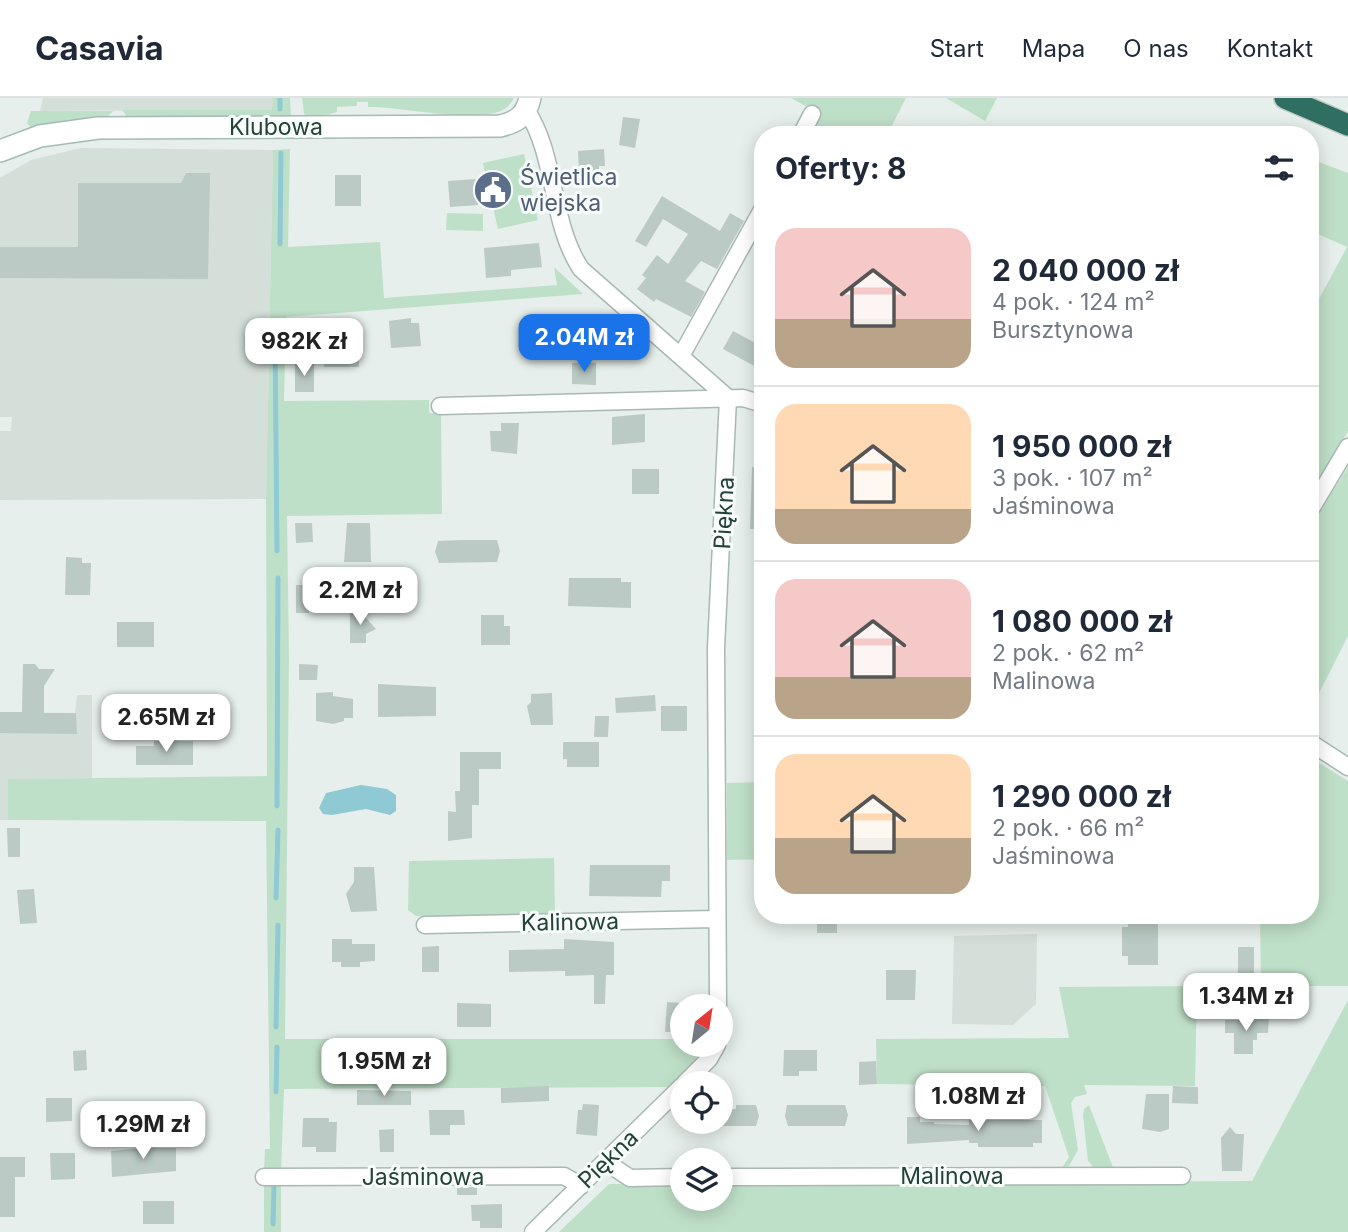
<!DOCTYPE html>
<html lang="pl">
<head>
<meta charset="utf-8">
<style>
  :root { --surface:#fff; --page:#f6f6f7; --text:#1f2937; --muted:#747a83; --line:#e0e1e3; --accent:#1a73e8 }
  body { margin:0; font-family:Inter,sans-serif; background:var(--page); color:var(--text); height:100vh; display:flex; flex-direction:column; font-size:26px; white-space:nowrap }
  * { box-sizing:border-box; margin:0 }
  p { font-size:23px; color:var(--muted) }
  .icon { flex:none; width:38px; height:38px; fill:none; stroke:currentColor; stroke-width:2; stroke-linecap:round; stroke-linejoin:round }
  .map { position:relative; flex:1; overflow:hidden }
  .details { position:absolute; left:754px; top:28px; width:565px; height:798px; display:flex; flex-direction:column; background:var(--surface); border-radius:28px; box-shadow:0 4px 18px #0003 }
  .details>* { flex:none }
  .needle { width:46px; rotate:30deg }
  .controls { position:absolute; left:670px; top:896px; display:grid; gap:14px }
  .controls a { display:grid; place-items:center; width:63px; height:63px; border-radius:50%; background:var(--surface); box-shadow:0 4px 18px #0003; font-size:35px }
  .price { position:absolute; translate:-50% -60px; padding:0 16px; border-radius:14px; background:#fff; color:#222; font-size:23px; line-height:46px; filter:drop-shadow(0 2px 4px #0008) }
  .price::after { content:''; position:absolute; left:50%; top:42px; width:21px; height:16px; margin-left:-10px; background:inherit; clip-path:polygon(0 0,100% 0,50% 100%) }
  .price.active { background:var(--accent); color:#fff }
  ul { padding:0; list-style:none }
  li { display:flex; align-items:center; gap:21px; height:175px; padding:0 21px }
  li+li { border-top:2px solid var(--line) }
  li span { display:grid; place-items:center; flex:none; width:196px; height:140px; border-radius:21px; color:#555 }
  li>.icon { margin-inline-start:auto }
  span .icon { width:84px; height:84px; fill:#fffc; stroke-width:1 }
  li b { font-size:30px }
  h2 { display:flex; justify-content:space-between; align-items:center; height:84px; padding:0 21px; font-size:30px }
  header { display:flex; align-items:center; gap:42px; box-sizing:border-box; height:98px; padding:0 35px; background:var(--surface); border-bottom:2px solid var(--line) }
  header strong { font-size:33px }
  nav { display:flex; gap:38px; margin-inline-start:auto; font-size:24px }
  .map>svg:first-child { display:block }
  .built { fill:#d4dfda }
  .green { fill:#bfe0c8 }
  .water { fill:#8ec9d4 }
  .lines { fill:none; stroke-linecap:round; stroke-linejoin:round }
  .stream { stroke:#8ec9d4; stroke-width:5 }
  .building { fill:#bbcac4 }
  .street-casing { stroke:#a8b8b2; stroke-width:19 }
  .secondary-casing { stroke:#a4bbb3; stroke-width:24 }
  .highway-casing { stroke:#c2cac8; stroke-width:24 }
  .street { stroke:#fff; stroke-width:16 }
  .secondary { stroke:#fff; stroke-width:21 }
  .highway { stroke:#2f6f62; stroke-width:21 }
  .labels { text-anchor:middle; stroke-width:6; stroke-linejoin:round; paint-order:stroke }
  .street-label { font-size:23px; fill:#24423a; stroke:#f7fbf9 }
  .service-label { font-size:23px; fill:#4e5e75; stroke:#f7fbf9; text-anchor:start }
</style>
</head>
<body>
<header>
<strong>Casavia</strong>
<nav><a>Start</a><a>Mapa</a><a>O nas</a><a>Kontakt</a></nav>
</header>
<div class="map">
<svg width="1348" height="1134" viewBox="0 0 1348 1134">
  <rect width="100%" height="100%" fill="#e6efeb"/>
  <!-- built -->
  <path class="built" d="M43,0h230v12l-233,1z
    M81,50l192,2 -7,349 -266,1v-69h11l1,-14h-12v-239l31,-18z
    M77,597h15v83l-84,1v41h-8v-108l75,1z
    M1037,836l-1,70 -23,21 -61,-1 2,-88z"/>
  <!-- green -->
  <path class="green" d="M273,0h17l1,19 -163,1 -6,-8h150z
    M302,0h212c-4,7 -8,12 -16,14 -35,10 -92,-5 -130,-5v-5h-11v4l-20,1v5l-26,7 -7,-5z
    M791,0h115l-19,37h-81l3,-27z
    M946,0h51l-12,23z
    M31,13h82l-10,10h-42l-31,6 -3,-4z
    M290,51l-2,98 92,-5 4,56 173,-13 -3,-18 29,27 -297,23 -2,84 145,-1v13h12l1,101 -155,2 2,142 -4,381h397v6h21l-4,10 -28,32 -387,2 -3,82 -17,1 1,-23h5l-4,-328 -258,-1v-41l259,-3 -1,-277 7,-349z
    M524,56l14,66 -40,9 -15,-66z
    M1311,61l37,14v258l-37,64v-181l36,-67 -36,-16z
    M447,115l36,1v17l-37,-1z
    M1348,369v169l-37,73v-183z
    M1311,660l37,23v205h-87l-1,-71h51z
    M763,684v77l-36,1v-77z
    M554,760l1,57 -139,1 -8,-6 1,-49z
    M1197,888l-2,100 -111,-1 3,9 -12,3 -4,6 7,47 -9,16 -7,2 7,-11 -24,-71 -168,-2 -1,-45 193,-1 -10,-51z
    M1348,902v232h-789l50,-48h73v15h39v-15l531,-3z
    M1089,1007l25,65 -20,-2 -6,-7 -5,-46 1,-6z
    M264,1087h17v47h-17z"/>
  <!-- water -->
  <path class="water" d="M361,687l26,4 9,6v16l-6,4 -24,-6 -34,6 -9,-1 -4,-6 7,-15z"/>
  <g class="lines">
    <!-- stream -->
    <path class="stream" d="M280,11v-11
      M280,146l1,-91
      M275,237l2,216
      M277,708l1,-228
      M276,800l2,-68
      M276,929l2,-102
      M276,994l1,-45
      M273,1126l1,-40"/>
  </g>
  <!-- building -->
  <path class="building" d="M623,19l17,2 -5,29 -16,-3z
    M604,51l1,17h-6v8l-20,1 -1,-24z
    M186,75h24l-2,106 -208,-1v-31h78v-64h103z
    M335,77h26v31h-26z
    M476,81l2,26 -28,2 -2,-26z
    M662,98l58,35 10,-18 14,8 -27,48 -16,-8 -16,20 20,11 -14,25 -35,-18 -2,3 -17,-13 9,-11 -4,-3 15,-20 11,9 20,-30 -25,-15 -17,28 -11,-6z
    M539,145l3,24 -31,3v6l-25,2 -2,-30z
    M411,220v5h8l2,23 -30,2 -2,-27z
    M540,220h24v24h-24z
    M733,233l30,16v12l-5,9 -35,-19z
    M359,242v27h-35l-1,-26z
    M572,265h24v22l-24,-1z
    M295,266h19v28h-19z
    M645,316v28l-33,3v-28z
    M501,325h18l-2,31 -26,-3 -1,-20h11z
    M752,369l11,1 -1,61h-12z
    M632,371h27v25h-27z
    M295,425h17l1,19 -17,1z
    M347,425h23l1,39h-27z
    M460,442h37l3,11 -3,11 -58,1 -4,-11 3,-11z
    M66,459l16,1v5h9l-1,32h-25z
    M569,480h52v4h10v26l-63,-2z
    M296,487h13v28h-13z
    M350,513h16v7l10,11 -10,5v9h-16z
    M481,517h23v11h6v19h-29z
    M117,524h37v25h-37z
    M23,566h12l4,5h16l-11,17v27h32l1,21 -77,-1v-21h22z
    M299,566l19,1 -1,15h-18z
    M378,586l58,3v29l-58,1z
    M333,594v4l20,3v19h-9v3l-11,3 -17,-3v-28z
    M552,595l1,32h-22l-4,-19 4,-4v-8z
    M655,597l1,16 -40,2 -1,-15z
    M661,608h26v25h-26z
    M595,618h14l-1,21h-14z
    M154,643h39v24h-57v-19h18z
    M563,644h36v25h-32v-8h-4z
    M460,654h41v17h-22v36h-7v33l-24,3v-30l8,1 -1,-21h5z
    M7,730h13v29h-12z
    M590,767h80v16h-8l-1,16 -72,-1z
    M354,769h20l3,44 -26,1 -5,-18 8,-12z
    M34,791l3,34 -17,1 -3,-34z
    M817,817h20v18h-20z
    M1158,820v47h-30v-9h-6v-29h6v-8z
    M332,841h20v5h23v17l-15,1v5h-19v-5h-9z
    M564,841l50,3v33h-8l-1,29h-11v-29l-29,1v-5l-56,1v-22l55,-1z
    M439,848v26h-17v-25z
    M1238,849h16v29h-16z
    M886,872h30l-1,30h-29z
    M667,904l15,1v29h-17z
    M457,905l34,1v23h-34z
    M1252,919h17l-1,16h-11v7h-4v14h-19v-21h-9v-13h28z
    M86,952l1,20 -13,1 -1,-20z
    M784,952h33v21h-18v5h-16z
    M876,963l1,23 -18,1v-23z
    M549,988v15l-48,2v-15z
    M1173,988l25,1v17l-26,-1z
    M357,992l54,1v14h-54z
    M1146,996h23v35l-9,3 -18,-3z
    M46,1000h26v23l-26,1z
    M583,1006l16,1 -2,31 -21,-2 2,-24h4z
    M736,1007h20l3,11 -3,10h-35v-17h15z
    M787,1007h58l3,10 -3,11h-57l-3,-10z
    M429,1012h35l1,15h-15v10h-20z
    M907,1019h13v5h14v2l35,1v-5h73v23h-9v4h-55v-4h-9v-3l-62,4z
    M303,1020h26v4h8l-1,30h-20v-5h-14z
    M1230,1029l6,7h8l-2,37h-20l-1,-33z
    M394,1031v23h-14l-1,-22z
    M145,1050h31v23l-64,6 -1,-26z
    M50,1055h25v26l-24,1z
    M0,1059h25v20h-10v40h-15z
    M457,1089h20v8h-20z
    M143,1103h31v23h-31z
    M502,1106v24h-22v-7h-8l-1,-16z"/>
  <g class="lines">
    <!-- street casing -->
    <g class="street-casing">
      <path id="street" d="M527,13c30,47 23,111 54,158l147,129 -12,250 2,358
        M801,37l11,-21
        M681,258l82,-148
        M440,308l303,-8 20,6
        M1311,411l37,-62
        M1311,645l37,24
        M425,827l290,-6
        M685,985l24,-24 8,-14
        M606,1064l24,16 52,-1
        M264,1079l300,-1 17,10
        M721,1079l461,-1
        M533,1134l149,-146"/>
    </g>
    <!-- secondary casing -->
    <g class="secondary-casing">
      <path id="secondary" d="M0,53l40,-15 58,-8 402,-2c17,-4 26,-10 30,-28"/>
    </g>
    <!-- highway casing -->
    <g class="highway-casing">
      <path id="highway" d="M1285,0l63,27"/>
    </g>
    <!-- street -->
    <use href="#street" class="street"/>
    <!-- secondary -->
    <use href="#secondary" class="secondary"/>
    <!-- highway -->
    <use href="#highway" class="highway"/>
  </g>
  <!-- icons -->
  <defs>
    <g id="civic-disc" transform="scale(2.0125)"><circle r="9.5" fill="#5c6f8a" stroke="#f7fbf9"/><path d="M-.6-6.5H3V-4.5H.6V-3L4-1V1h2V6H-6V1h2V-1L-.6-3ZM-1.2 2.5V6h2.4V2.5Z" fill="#fff"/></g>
  </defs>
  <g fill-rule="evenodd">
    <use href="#civic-disc" x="493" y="92"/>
  </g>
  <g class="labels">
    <!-- street labels -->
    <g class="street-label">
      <text x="276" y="37">Klubowa</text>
      <text transform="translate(724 415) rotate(-87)" y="8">Piękna</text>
      <text transform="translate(570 824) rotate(-1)" y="8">Kalinowa</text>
      <text transform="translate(608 1061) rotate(-44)" y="8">Piękna</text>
      <text x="952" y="1086">Malinowa</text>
      <text x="423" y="1087">Jaśminowa</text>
    </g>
    <!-- service labels -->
    <g class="service-label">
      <text x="520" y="87">Świetlica<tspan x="520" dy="26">wiejska</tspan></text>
    </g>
  </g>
</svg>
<div class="controls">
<a><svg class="needle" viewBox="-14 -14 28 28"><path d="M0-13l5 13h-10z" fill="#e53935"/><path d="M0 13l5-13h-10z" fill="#747a83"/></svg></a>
<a><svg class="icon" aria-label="locate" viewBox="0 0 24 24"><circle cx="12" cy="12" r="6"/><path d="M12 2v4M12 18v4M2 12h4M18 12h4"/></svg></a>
<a><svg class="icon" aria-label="layers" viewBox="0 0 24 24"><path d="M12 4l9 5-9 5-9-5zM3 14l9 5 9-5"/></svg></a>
</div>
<b class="price active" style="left:584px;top:276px">2.04M zł</b>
<b class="price" style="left:304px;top:280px">982K zł</b>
<b class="price" style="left:360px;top:529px">2.2M zł</b>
<b class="price" style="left:166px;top:656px">2.65M zł</b>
<b class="price" style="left:1246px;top:935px">1.34M zł</b>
<b class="price" style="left:384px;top:1000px">1.95M zł</b>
<b class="price" style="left:978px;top:1035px">1.08M zł</b>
<b class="price" style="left:143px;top:1063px">1.29M zł</b>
<section class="details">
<h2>Oferty: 8<svg class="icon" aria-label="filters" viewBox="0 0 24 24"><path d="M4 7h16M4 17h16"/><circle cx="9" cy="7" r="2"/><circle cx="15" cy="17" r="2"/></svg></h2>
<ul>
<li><span style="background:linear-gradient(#f6c9c9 65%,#b9a48a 0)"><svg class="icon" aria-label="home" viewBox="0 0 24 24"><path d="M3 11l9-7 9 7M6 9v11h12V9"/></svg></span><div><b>2 040 000 zł</b><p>4 pok. · 124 m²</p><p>Bursztynowa</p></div></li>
<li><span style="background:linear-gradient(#ffd9b3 75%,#b9a48a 0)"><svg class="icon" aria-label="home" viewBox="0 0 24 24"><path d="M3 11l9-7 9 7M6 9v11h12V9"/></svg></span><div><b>1 950 000 zł</b><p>3 pok. · 107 m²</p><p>Jaśminowa</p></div></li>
<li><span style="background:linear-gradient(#f6c9c9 70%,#b9a48a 0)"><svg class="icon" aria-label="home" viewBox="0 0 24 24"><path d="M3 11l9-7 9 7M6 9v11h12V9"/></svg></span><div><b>1 080 000 zł</b><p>2 pok. · 62 m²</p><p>Malinowa</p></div></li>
<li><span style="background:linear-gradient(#ffd9b3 60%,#b9a48a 0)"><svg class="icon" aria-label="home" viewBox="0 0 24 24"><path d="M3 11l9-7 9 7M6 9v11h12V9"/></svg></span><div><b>1 290 000 zł</b><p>2 pok. · 66 m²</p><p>Jaśminowa</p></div></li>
</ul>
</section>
</div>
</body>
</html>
